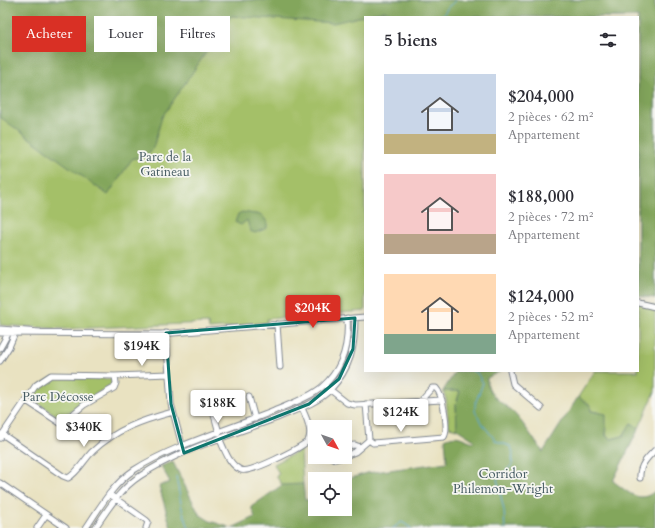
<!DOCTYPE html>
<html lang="fr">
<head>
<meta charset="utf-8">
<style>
  :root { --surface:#fff; --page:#f7f7f7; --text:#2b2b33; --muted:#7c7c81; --accent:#d93025 }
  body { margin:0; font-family:Cardo,serif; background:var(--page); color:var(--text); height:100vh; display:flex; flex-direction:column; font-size:15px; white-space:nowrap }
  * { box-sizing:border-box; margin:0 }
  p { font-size:13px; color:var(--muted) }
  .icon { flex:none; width:22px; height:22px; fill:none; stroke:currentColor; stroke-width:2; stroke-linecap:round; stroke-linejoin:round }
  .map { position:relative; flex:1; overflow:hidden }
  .sheet { position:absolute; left:364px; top:16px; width:275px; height:356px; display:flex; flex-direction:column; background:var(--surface); border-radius:0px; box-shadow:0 4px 16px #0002 }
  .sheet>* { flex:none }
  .hud { position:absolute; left:12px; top:16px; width:292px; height:36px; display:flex; gap:8px }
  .needle { width:26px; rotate:130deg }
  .fabs { position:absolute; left:308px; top:420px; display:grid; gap:8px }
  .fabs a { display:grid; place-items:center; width:44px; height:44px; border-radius:0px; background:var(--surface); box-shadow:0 4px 16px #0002; font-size:20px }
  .price { position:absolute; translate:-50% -34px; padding:0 9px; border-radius:4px; background:#fff; color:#222; font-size:13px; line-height:26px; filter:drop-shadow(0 1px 2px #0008) }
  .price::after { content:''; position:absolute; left:50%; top:24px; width:12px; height:9px; margin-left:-6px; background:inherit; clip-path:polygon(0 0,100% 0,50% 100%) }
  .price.active { background:var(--accent); color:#fff }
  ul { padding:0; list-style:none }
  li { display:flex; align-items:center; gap:12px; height:100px; padding:0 20px }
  li span { display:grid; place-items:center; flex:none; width:112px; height:80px; border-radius:0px; color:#555 }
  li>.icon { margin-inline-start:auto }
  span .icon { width:48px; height:48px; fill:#fffc; stroke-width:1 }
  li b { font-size:17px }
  h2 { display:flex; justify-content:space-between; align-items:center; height:48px; padding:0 20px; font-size:17px }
  .tag { padding:0 14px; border-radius:0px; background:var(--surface); box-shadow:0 4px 16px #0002; font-size:14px; line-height:36px }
  .tag.active { background:var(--accent); color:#fff }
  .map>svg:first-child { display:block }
  .green { fill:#a4c067; stroke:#607862 }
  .forest { fill:#83a65c; stroke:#4f6a5d }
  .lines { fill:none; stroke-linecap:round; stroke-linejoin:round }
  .stream { stroke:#5aa7d3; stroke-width:1 }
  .minor-casing { stroke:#828890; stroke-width:7 }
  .minor { stroke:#fff; stroke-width:5 }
  .marked { fill:none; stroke:#0f766e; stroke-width:3; stroke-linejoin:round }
  .labels { text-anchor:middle; stroke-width:3.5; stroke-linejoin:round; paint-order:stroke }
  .park-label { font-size:13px; fill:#445a61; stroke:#f6f6f2 }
</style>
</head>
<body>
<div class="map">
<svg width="655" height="528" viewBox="0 0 655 528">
  <rect width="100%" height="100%" fill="#f6f6f2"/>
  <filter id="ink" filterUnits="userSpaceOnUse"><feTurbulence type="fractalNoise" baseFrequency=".025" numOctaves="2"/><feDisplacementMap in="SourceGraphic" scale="8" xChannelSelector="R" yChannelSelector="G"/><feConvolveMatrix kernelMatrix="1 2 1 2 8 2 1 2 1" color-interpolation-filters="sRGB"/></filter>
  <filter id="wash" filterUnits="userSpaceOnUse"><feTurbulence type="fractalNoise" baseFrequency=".012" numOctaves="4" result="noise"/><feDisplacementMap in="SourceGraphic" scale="16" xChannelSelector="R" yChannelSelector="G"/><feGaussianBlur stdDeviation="0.9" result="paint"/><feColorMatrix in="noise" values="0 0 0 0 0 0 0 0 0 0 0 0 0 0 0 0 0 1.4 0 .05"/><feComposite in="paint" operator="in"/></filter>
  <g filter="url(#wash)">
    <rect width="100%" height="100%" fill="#e9e2c1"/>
    <!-- green -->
    <path class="green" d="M0,0h655v298l-17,-2v-279h-273v294l-98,8v6l-58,4 -1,-6 -143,6 -65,-4z
      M638,303l17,3v86l-16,36 -8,-5 -8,13 -12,3 -5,-3 1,-7 -8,-17 -8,-1 -1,-6 -12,-8 17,-26h43z
      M53,377l58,2 2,4 -53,35 -28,-19 9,-15z
      M443,391h17l-4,13 1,25 -8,-2 -3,-28z
      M301,450l2,34 -2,9 -19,-8 -6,-9 3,-2 -5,-10z"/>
    <!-- forest -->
    <path class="forest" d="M0,0h655v298l-17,-2v-279h-236l-17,-6 -52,12 -102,-7 -69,101 -9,31 -6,7 -15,4 -24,36 -108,-78z
      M242,212l20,3 5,7v6l-12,5 -5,-2 -3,-11 -6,5 -6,-3 3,-8z
      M454,371h47l-14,7c0,19 16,24 28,36 10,11 19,26 28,38l35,-55 12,8 1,6 15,3v22l5,3 12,-3 8,-13 8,5 -26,53c14,10 26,24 42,10v37h-484l-12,-42 11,-4 -9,-16 12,-4 26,52 11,7 22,7 23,-11 -4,-10 31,-22 21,-1 2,16 10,-1v10h30v-29l22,-7 80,-11 -2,-23c12,-6 16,-1 28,3l1,-2 -17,-11 -1,-25 4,-13h-17l12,-19z"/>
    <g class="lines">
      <!-- stream -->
      <path class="stream" d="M442,17l6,-10 8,-7
        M472,371l5,2 6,10 -8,21v7l5,10 16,20 14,5 3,6 -1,13 -15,14 7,31 1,18
        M176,476l6,33 7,19
        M393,528l9,-6 9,6"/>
    </g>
  </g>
  <g filter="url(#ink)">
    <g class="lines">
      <!-- minor casing -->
      <g class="minor-casing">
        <path id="minor" d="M638,303l17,4
          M277,324l3,43
          M0,329l40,3
          M0,333l161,1 204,-17
          M166,333l5,71 12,45
          M0,348l9,-16
          M0,361l9,-14 6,-14
          M510,371l3,13 28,24
          M328,388l19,15 8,2 87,-5
          M249,397l6,22
          M25,400l35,23h2l22,-18 30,-17 2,-5 -1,-7
          M366,404l3,36 4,3 71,-6c5,-8 -1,-42 -8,-49h-4l-12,13
          M213,411l6,22
          M2,434l61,42 5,2c10,-5 17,-20 25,-27 23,-22 50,-31 80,-39
          M0,438l36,-53 15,-10 64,1 54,-2
          M220,440c5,10 9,25 21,30 9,4 59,-22 67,-29 5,-10 -2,-24 -6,-33
          M345,446l10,-1 5,2
          M345,456l10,-4 14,-12
          M331,457l4,2 8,-2
          M640,478c-1,-12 7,-20 15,-28
          M0,483l66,45
          M109,494l37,26 2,2 -2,6
          M37,528l9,-13
          M86,528c14,-21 27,-44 48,-58 39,-25 96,-41 140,-59 16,-7 35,-13 48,-24 21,-18 27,-43 25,-69
          M95,528c13,-19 25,-39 45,-52 40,-27 92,-41 137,-58 18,-8 39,-14 53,-28 21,-22 25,-43 25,-72"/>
      </g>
      <!-- minor -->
      <use href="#minor" class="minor"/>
    </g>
  </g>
  <!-- marked area -->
  <path class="marked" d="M355,318l-2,31 -14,30 -30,25 -125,49 -13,-49 -5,-71z"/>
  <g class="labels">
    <!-- park labels -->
    <g class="park-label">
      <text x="165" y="161">Parc de la<tspan x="165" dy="15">Gatineau</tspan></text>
      <text x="58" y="401">Parc Décosse</text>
      <text x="503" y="478">Corridor<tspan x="503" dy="15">Philemon-Wright</tspan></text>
    </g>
  </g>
</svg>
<div class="fabs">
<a><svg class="needle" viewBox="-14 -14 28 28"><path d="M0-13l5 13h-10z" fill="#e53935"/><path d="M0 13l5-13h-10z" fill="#7c7c81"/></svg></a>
<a><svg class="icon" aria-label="locate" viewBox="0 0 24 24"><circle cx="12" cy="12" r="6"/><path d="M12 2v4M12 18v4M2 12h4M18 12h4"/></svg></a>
</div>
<b class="price active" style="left:313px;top:329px">$204K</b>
<b class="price" style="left:142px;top:367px">$194K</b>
<b class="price" style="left:218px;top:424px">$188K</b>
<b class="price" style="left:401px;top:433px">$124K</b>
<b class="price" style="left:84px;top:448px">$340K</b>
<div class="hud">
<a class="tag active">Acheter</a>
<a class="tag">Louer</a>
<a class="tag">Filtres</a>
</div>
<section class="sheet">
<h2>5 biens<svg class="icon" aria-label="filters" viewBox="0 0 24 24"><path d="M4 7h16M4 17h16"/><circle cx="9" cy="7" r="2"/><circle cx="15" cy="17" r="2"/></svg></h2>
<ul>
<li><span style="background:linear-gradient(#c9d6e8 75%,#c2b280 0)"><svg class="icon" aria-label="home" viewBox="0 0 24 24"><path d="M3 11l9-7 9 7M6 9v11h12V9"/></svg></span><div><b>$204,000</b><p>2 pièces · 62 m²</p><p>Appartement</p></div></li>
<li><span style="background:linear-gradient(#f6c9c9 75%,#b9a48a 0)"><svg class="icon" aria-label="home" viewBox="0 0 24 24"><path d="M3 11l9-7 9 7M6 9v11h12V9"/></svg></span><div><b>$188,000</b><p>2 pièces · 72 m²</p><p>Appartement</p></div></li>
<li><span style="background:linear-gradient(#ffd9b3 75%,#7fa58c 0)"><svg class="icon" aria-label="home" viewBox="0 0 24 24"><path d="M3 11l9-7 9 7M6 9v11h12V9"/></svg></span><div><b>$124,000</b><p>2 pièces · 52 m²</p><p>Appartement</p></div></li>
</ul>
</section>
</div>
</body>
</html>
